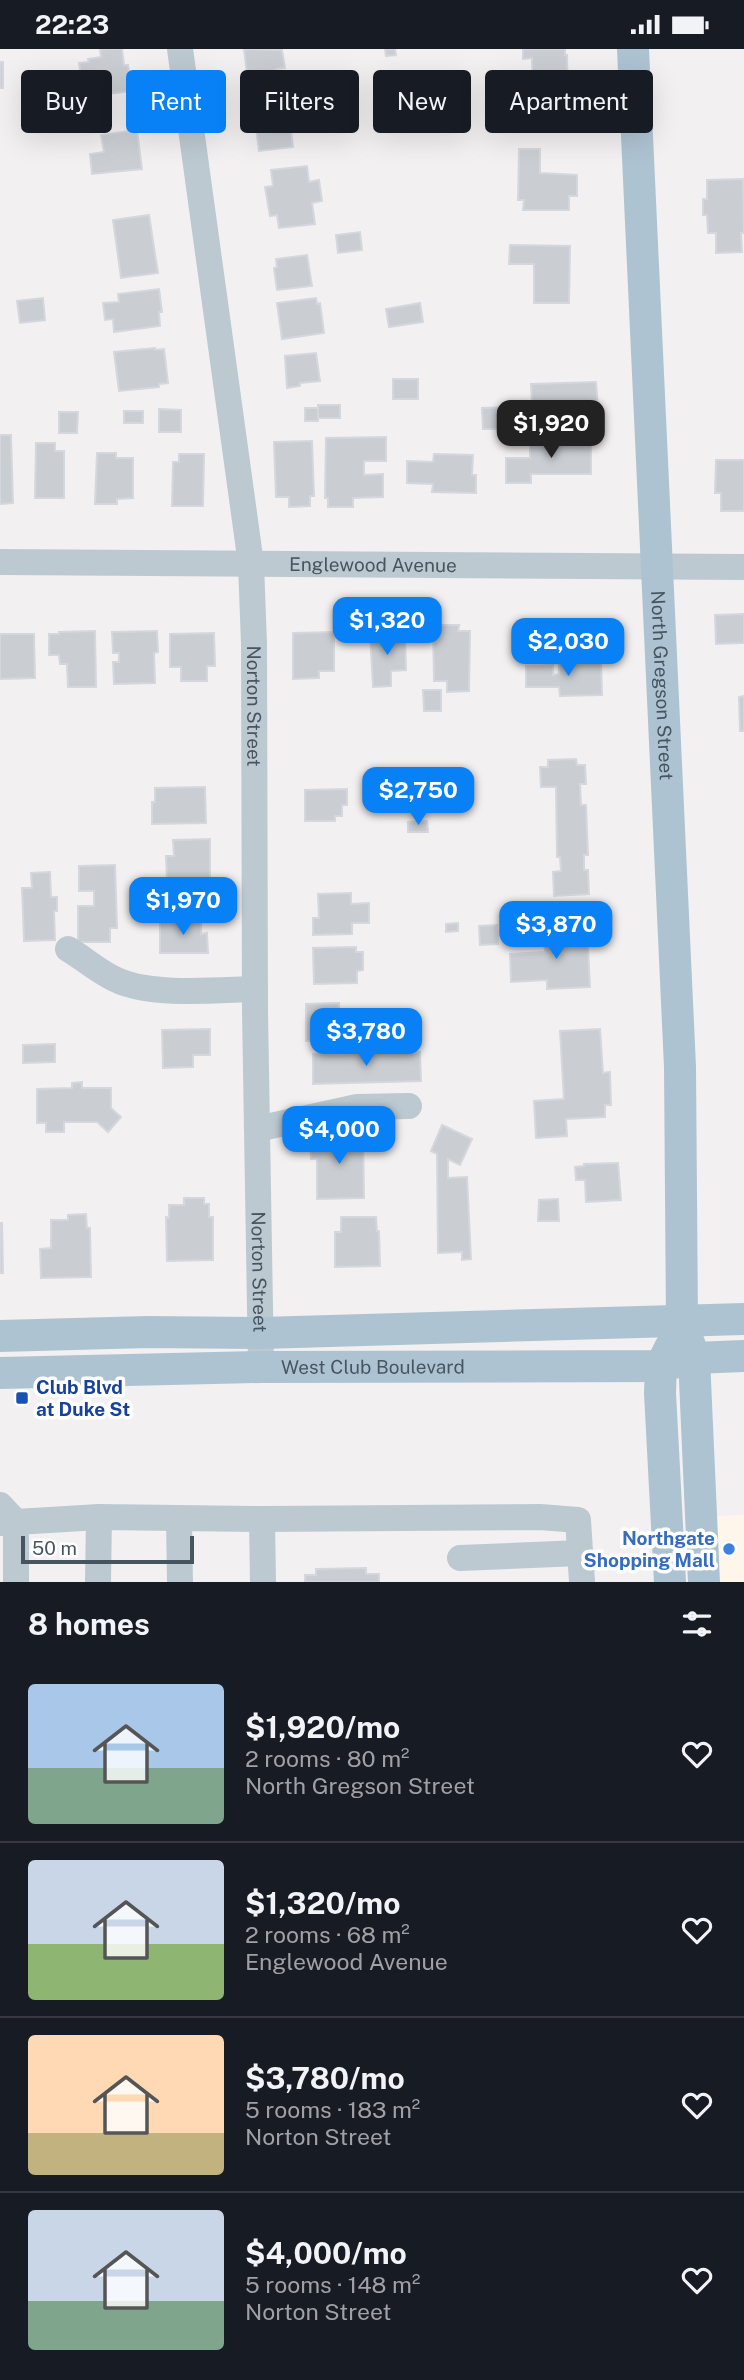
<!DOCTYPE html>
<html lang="en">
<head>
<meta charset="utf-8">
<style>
  :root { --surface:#171b24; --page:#242831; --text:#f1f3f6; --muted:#9ea1a6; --line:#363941; --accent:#0881f6 }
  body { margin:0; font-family:"Public Sans",sans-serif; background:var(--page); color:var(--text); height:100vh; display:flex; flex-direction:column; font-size:26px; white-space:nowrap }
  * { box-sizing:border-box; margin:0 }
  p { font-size:23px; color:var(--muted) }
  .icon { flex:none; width:38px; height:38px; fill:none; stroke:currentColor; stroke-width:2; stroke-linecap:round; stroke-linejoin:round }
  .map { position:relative; height:1533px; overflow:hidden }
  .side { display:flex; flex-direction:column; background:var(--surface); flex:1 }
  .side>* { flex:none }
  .top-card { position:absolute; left:21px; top:21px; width:704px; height:63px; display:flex; gap:14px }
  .scale { position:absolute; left:21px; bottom:18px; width:173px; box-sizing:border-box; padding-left:7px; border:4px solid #465660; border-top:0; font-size:19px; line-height:24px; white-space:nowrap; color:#465660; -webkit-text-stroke:5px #fff; paint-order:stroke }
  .price { position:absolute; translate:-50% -60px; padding:0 16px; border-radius:14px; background:var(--accent); color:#fff; font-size:23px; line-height:46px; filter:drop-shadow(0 2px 4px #0008) }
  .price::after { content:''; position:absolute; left:50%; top:42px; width:21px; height:16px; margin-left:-10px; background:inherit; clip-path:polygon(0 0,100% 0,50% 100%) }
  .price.active { background:#222; color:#fff }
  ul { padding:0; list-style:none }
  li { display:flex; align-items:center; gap:21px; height:175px; padding:0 28px }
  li+li { border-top:2px solid var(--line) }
  li span { display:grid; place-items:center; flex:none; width:196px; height:140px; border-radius:7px; color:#555 }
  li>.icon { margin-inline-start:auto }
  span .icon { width:84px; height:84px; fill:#fffc; stroke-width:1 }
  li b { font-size:30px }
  h2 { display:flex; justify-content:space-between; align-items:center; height:84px; padding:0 28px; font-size:30px }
  .tag { padding:0 24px; border-radius:7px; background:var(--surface); box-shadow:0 7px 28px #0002; font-size:24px; line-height:63px }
  .tag.active { background:var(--accent); color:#fff }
  .status { display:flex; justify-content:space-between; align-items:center; height:49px; padding:0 35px; background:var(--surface); direction:ltr }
  .status svg { height:19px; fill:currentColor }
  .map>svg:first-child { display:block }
  .commercial { fill:#fef6ea }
  .building { fill:#caced3; stroke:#d4d7dd; stroke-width:2 }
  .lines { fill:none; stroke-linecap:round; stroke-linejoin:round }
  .minor { stroke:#bdc9d1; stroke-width:26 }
  .major { stroke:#aec3d2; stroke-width:32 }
  .transit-dot { fill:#1a4fb4; stroke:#fff; stroke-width:2.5 }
  .shop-dot { fill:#3f7fe0; stroke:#fff; stroke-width:2.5 }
  .labels { text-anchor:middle; stroke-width:7; stroke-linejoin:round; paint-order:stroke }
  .street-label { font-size:19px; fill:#465660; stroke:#fff }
  .transit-label { font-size:19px; font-weight:bold; fill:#164399; stroke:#fff; text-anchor:start }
  .shop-label { font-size:19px; font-weight:bold; fill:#366cbe; stroke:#fff; text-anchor:end }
</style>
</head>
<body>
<div class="status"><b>22:23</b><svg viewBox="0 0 49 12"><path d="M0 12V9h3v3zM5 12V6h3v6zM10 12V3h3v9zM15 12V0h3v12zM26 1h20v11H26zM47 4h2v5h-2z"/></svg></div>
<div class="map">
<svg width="744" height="1533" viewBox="0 0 744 1533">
  <rect width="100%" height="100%" fill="#f3f0f1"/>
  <!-- commercial -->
  <path class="commercial" d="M744,1466v67h-30l1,-66z"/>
  <!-- building -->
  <path class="building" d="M100,0h22l2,16h4l4,26 -38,5 -2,-9 -9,1 -4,-25 10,-1 -1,-3 13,-2z
    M244,0l38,1 3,18 -9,1 1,6 -19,3 -1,-6 -10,2z
    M385,0h10l1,6 -10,1z
    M523,0h42v6h2l1,47 -35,1 -1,-45 -9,1z
    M0,13h3v26h-3z
    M326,33l5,37 -41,5 3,23 -34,4 -5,-39 5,-1 -3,-19z
    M448,62h21v15h-21z
    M137,81l5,39 -50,5 -2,-20 14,-2 -3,-17z
    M519,100h21v24l37,2v21h-8v14h-46l1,-10h-6z
    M307,117l2,16 10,-2 3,21 -10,2 3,21 -36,4 -2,-13 -7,1 -5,-29 8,-1 -2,-16z
    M743,130l1,54h-3l1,19 -26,1v-20h-8l-1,-18h-4v-16h4v-19z
    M149,166l9,58 -37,5 -8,-58z
    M360,183l2,18 -24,3 -2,-18z
    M510,196l60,1 -1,57h-35v-39h-25z
    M307,206l5,31 -35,4 -3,-22 3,-1 -1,-8z
    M159,240l3,23h-3l1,14 -46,6 -1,-13 -8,1 -2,-17 16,-1 -1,-8z
    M43,249l2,22 -25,3 -3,-22z
    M316,249l1,6 3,-1 4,30 -42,6 -5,-36z
    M420,254l3,19 -34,5 -3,-18z
    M155,299v2l9,-1 4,34 -9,1v3l-40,4 -5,-39z
    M316,304l4,28 -20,2v3l-13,2 -2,-32z
    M393,330h25v20h-25z
    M596,333l3,40 -66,3 -2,-41z
    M318,356h22v13h-22z
    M506,358v22h-23l-1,-21z
    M305,359h13v13h-13z
    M159,360l22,1v22h-22z
    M124,362h19v12h-19z
    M59,363h19l-1,21h-18z
    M0,386h11l2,68 -13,1z
    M386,388v24h-22v14l19,-1v23l-30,1v9h-25v-9h-3l1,-60z
    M530,390h61v35h-60v9h-25v-25h24z
    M312,392l2,55h-4v10l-21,1v-10h-13l-2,-55z
    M36,394h19v8h9v47h-29z
    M97,404h19v5h17v40l-16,1v5h-22z
    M179,405h25l-1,52h-31l1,-44h6z
    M434,405l39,1 -1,20h4v18l-44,-1 1,-8 -26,-1v-22l26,1z
    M716,411h28v51h-23v-18h-6z
    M744,565v29l-28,1 -1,-29z
    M433,576h26l-1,6h12l-1,60 -22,1v-11h-13z
    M95,582l1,56h-28l-1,-23h-7l-1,-9h-10v-21h10v-2z
    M157,582l1,21 -4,1 1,30 -41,1 -1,-22h6v-9h-6l-1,-21z
    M334,583v39h-15v7l-26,1v-46z
    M214,584l1,33h-8v15h-26v-14h-11v-33z
    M370,584h35l1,37 -15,1v15l-18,1z
    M0,585h34l1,44 -35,1z
    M601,611l1,35 -42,1 -1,-9h-33v-21l27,-1v10l6,-1v-13z
    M423,641h18v21h-17z
    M744,647v35h-4l-1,-34z
    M576,710l1,6h8l1,19h-6l1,21h5l2,50h-4v15h4l1,24 -35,2 -1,-24 8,-1 -1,-14h-3l-1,-70h-15l-1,-20h8v-7z
    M205,738l1,36 -54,1v-22h3v-14z
    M347,740v16h-5v11h-7v5h-30v-31z
    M427,772l1,11h-20v-10z
    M210,790v39l-43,1 -1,-23h8l-1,-16z
    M115,816l2,63h-7v14h-32v-36h16v-15h-15v-25z
    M50,823l1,25h6v14h-3l1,29 -31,1 -2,-53h10l-1,-15z
    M351,844v11l18,-1v20h-17v11l-39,1v-17h6l-1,-24z
    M160,871h41v14l6,-1 1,20h-48z
    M458,874v8l-12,1v-8z
    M497,876l1,19 -18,1 -1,-19z
    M587,878l3,60 -43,2v-9l-36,2 -1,-28 35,-2 -1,-22z
    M356,898v5h7v18l-6,1v12l-43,1 -1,-36z
    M339,954v11h13v25l-46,2v-37z
    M210,980v26h-17v12l-30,1 -1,-38z
    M600,980l3,44 7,-1 1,33h-6v12l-39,2 1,17 -31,2 -2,-37 30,-2 -4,-68z
    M55,995v18l-32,1v-18z
    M420,1003l1,29 -108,3v-30z
    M82,1033v6h29v20l10,9 -13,15 -11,-10h-33v10h-18v-9h-9v-34l35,-1v-5z
    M442,1076l30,14 -12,26 -12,-6v19l19,-1 4,82 -9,1v-8l-24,1 -1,-99 -6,-3z
    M363,1085l1,64 -47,1v-40h-6l-1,-24z
    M618,1114l3,37 -35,2 -1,-22h-9l-1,-13 9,-1v-2z
    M184,1149h20v6h5v13h4v43l-46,1 -1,-44 3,1v-13h15z
    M558,1150l1,22h-21l1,-21z
    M86,1165l1,14h3l1,49 -50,1 -1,-29 11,-1v-28h17v-5z
    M341,1168h35l1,14h2l1,35 -45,1v-35h6z
    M0,1174h2l1,50h-3z
    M366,1519v6h13v8h-74v-7h11v-6z"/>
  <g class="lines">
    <!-- minor -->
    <g class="minor">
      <path id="s1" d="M180,0l71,515 3,80 1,367 6,356"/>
      <path id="s2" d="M0,513l744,5"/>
      <path d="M68,900c17,10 33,25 51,32 35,15 97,9 136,8"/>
      <path d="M257,1080l100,-22 52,-1"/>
      <path d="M0,1456l16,17 83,-5"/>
      <path d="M179,1470l1,63"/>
      <path d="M262,1470l278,-2 38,3 4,62"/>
      <path d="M0,1474l16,-1v60"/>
      <path d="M460,1509l120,-5"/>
      <path d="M98,1533l1,-65 163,2 1,63"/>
    </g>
    <!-- major -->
    <g class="major">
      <path id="s3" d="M633,0l47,1018 2,255 12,36 10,224"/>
      <path d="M0,1287l148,-4 113,1 483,-14"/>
      <path id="s4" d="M0,1324l261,-6 400,-1 33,-8 50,-2"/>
      <path d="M670,1533l-10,-189 1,-27 9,-18"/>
    </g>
  </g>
  <!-- markers -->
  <rect class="transit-dot" x="15" y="1342" width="14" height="14" rx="3.5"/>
  <circle class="shop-dot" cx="729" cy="1500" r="7"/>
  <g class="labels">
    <!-- street labels -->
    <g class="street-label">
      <text dy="7" stroke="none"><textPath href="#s2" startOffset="373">Englewood Avenue</textPath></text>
      <text dy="7" stroke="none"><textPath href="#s3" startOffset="637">North Gregson Street</textPath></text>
      <text dy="7" stroke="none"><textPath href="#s1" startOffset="662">Norton Street</textPath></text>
      <text dy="7" stroke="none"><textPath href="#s1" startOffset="1228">Norton Street</textPath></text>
      <text dy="7" stroke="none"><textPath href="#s4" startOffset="373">West Club Boulevard</textPath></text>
    </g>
    <!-- transit labels -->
    <g class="transit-label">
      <text x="36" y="1345">Club Blvd<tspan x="36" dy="22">at Duke St</tspan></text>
    </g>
    <!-- shop labels -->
    <g class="shop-label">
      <text x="715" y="1496">Northgate<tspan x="715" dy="22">Shopping Mall</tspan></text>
    </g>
  </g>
</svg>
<div class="scale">50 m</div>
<b class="price active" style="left:551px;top:411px">$1,920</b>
<b class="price" style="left:387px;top:608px">$1,320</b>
<b class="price" style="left:568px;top:629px">$2,030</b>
<b class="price" style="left:418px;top:778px">$2,750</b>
<b class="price" style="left:183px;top:888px">$1,970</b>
<b class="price" style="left:556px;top:912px">$3,870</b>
<b class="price" style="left:366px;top:1019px">$3,780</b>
<b class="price" style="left:339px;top:1117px">$4,000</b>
<div class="top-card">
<a class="tag">Buy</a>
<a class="tag active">Rent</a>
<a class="tag">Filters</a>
<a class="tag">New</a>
<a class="tag">Apartment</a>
</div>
</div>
<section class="side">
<h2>8 homes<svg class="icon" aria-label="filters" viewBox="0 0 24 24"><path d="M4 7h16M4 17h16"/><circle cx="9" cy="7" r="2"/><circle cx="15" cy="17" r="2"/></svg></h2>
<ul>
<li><span style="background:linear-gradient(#a9c7e8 60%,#7fa58c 0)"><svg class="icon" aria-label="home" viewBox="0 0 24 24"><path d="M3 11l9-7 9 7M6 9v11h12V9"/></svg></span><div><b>$1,920/mo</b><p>2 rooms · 80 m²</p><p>North Gregson Street</p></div><svg class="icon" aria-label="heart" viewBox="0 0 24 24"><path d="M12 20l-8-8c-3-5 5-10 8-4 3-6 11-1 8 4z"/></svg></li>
<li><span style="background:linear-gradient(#c9d6e8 60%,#8fb573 0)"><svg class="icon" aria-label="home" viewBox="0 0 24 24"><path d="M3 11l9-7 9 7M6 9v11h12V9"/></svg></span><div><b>$1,320/mo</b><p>2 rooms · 68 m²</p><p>Englewood Avenue</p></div><svg class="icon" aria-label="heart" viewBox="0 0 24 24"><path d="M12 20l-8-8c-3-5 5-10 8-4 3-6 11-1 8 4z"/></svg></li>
<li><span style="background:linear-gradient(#ffd9b3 70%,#c2b280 0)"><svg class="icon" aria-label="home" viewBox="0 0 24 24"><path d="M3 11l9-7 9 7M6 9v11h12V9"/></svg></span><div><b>$3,780/mo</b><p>5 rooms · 183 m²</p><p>Norton Street</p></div><svg class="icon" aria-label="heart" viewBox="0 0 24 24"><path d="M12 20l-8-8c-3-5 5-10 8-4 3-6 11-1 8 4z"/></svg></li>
<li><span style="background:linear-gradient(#c9d6e8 65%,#7fa58c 0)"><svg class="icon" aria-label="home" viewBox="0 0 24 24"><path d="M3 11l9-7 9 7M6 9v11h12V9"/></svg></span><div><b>$4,000/mo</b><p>5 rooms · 148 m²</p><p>Norton Street</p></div><svg class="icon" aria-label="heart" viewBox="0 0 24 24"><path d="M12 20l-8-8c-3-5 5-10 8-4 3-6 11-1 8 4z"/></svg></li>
</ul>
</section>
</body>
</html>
